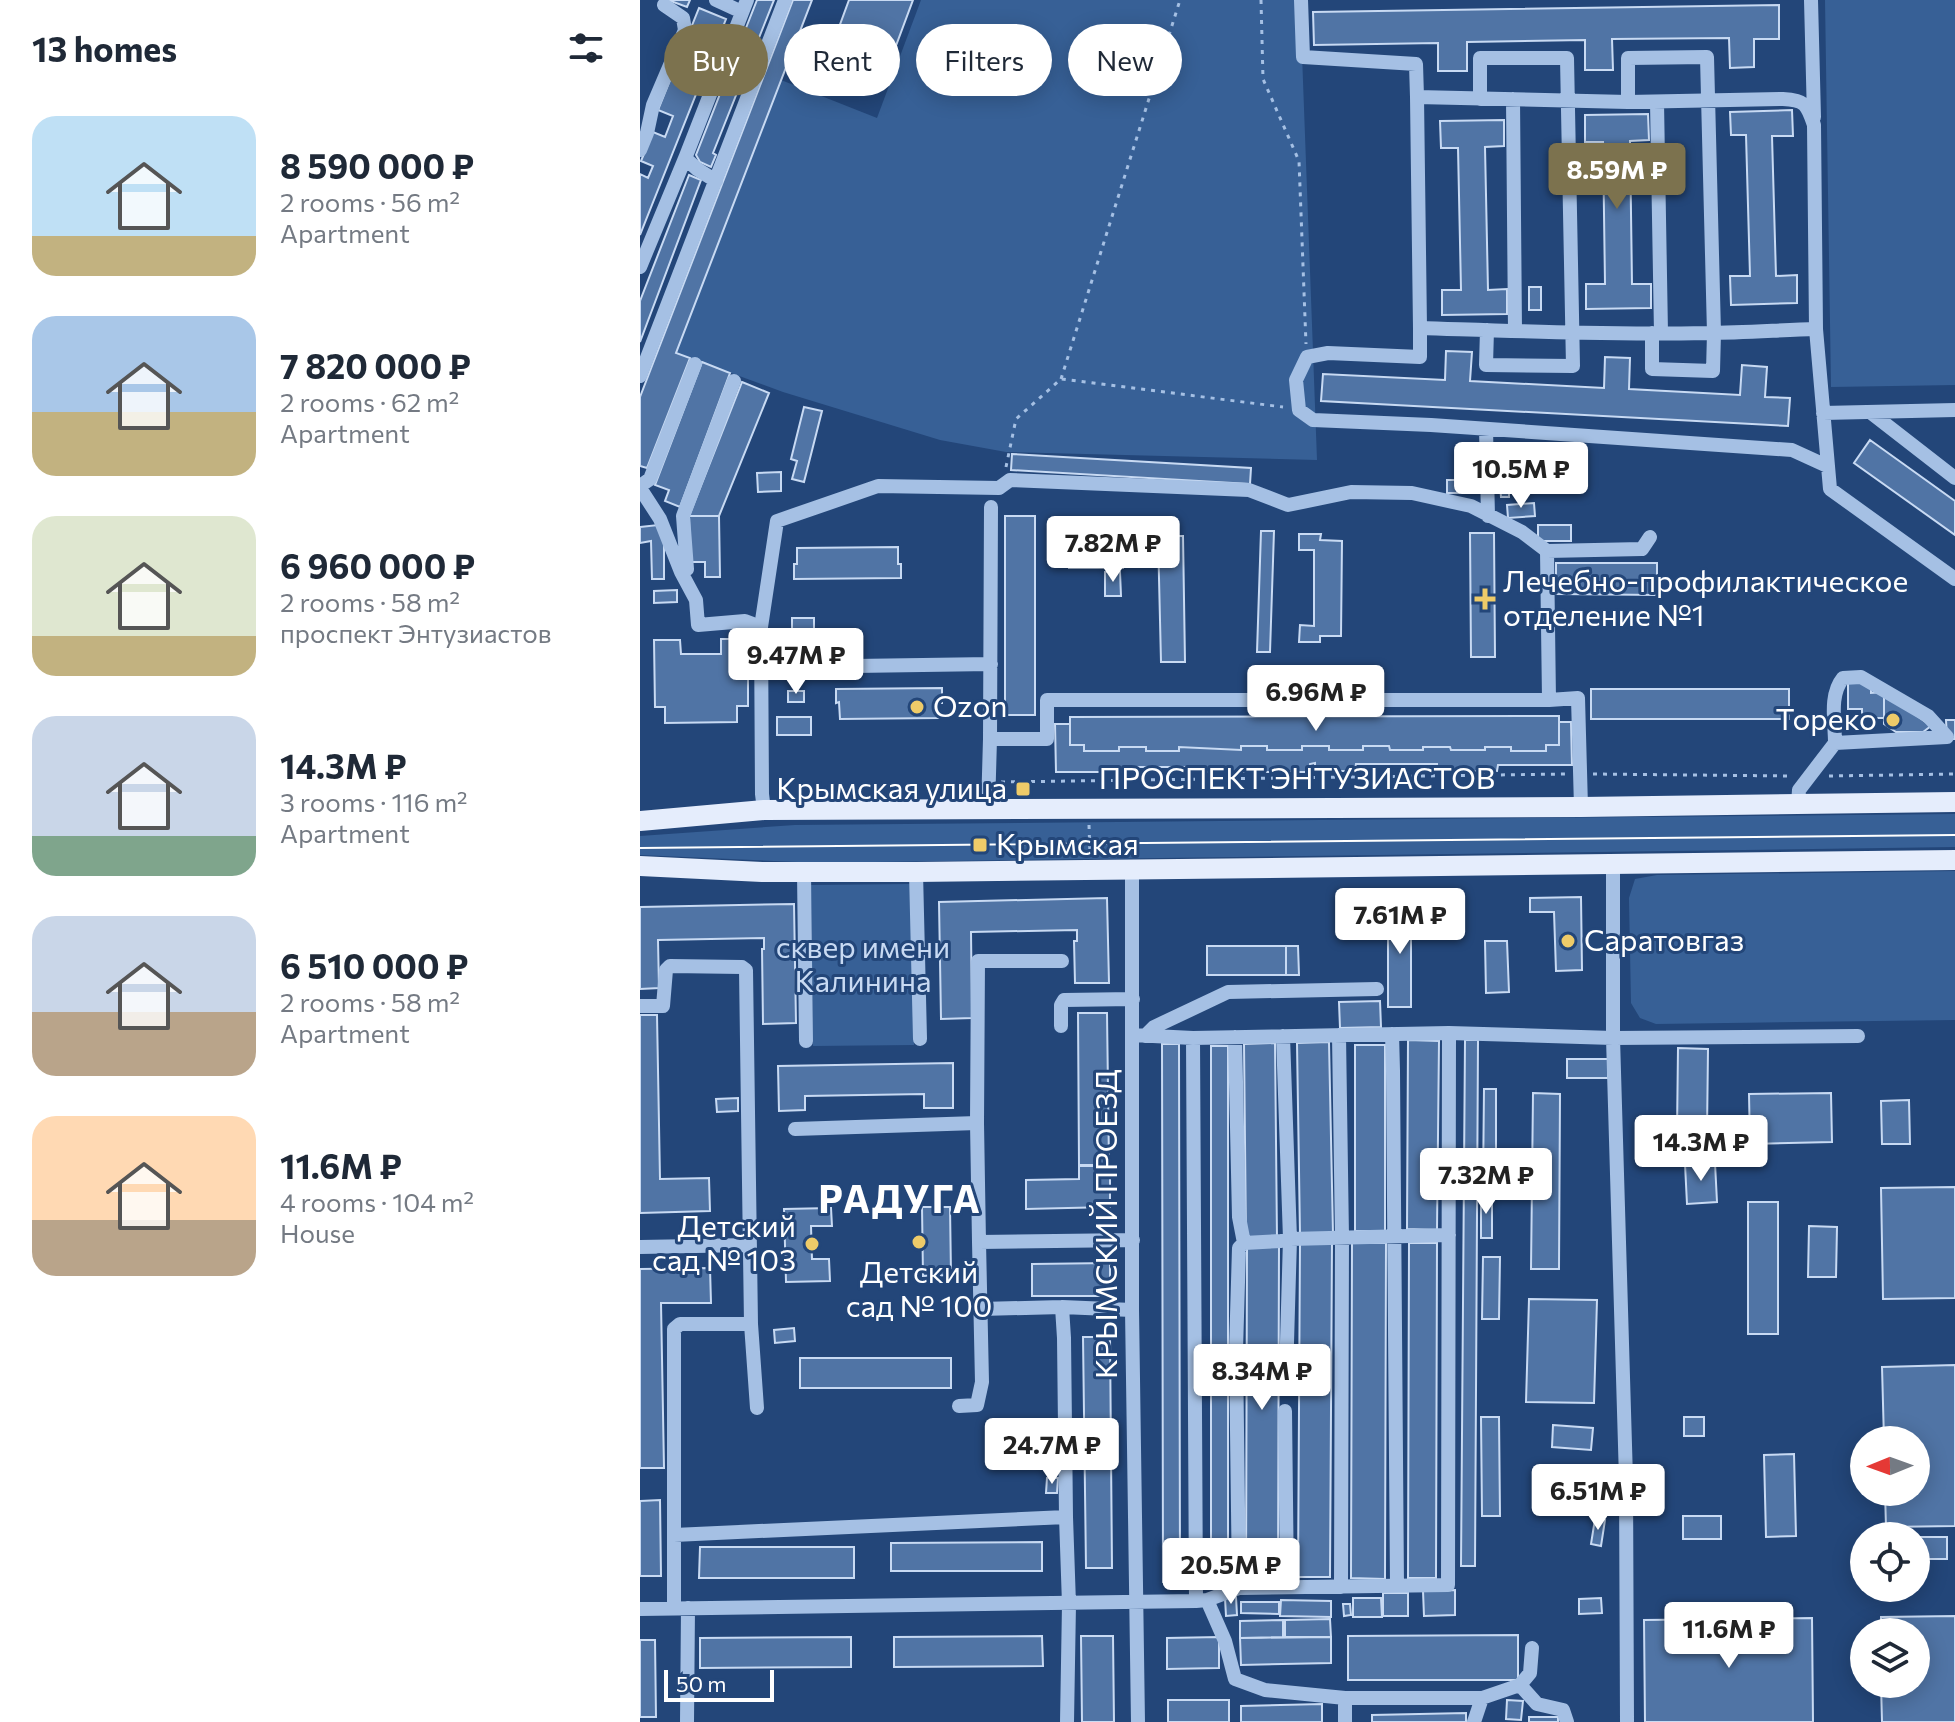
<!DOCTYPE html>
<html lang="en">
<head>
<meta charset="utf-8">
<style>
  :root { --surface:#fff; --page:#f6f6f7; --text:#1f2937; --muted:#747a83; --accent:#7c724e }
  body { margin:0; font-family:Commissioner,sans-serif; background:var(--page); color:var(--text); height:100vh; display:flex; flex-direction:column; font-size:30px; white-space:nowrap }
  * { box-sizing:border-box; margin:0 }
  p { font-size:26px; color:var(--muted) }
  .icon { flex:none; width:44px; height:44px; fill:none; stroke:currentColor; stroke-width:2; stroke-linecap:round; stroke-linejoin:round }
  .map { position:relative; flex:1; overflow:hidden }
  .sheet { display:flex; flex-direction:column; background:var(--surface); width:640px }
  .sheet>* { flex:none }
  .banner { position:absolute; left:24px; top:24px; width:760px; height:72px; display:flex; gap:16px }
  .needle { width:52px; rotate:269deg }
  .buttons { position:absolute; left:1210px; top:1426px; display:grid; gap:16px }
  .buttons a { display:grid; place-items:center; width:80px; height:80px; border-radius:50%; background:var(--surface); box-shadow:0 4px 20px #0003; font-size:40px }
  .scale { position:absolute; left:24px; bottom:20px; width:110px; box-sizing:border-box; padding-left:8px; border:4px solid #fff; border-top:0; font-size:22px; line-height:28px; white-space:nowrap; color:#fff; -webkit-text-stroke:6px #234679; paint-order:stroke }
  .price { position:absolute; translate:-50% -68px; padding:0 18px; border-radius:8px; background:#fff; color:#222; font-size:26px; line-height:52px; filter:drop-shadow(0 2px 4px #0008) }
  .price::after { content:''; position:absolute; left:50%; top:48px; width:24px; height:18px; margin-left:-12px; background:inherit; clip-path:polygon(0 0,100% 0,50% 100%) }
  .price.selected { background:var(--accent); color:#fff }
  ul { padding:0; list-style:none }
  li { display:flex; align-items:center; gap:24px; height:200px; padding:0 32px }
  li span { display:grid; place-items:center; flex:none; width:224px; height:160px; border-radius:24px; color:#555 }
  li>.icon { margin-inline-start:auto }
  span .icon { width:96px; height:96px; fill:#fffc; stroke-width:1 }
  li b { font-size:34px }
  h2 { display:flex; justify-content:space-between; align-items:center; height:96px; padding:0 32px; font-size:34px }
  .pill { padding:0 28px; border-radius:36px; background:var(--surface); box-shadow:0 4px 20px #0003; font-size:28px; line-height:72px }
  .pill.selected { background:var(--accent); color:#fff }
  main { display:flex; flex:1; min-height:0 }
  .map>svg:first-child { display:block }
  .green { fill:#376096 }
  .building { fill:#5074a5; stroke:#c8daf3; stroke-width:2 }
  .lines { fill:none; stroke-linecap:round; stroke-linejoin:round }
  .path { stroke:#a5c0e4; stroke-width:3; stroke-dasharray:4 6; stroke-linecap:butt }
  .minor { stroke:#a5c0e4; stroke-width:14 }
  .major { stroke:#e5edfc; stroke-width:20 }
  .tram { stroke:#fff; stroke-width:2 }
  .poi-dot { fill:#eecb69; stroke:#234679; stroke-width:3 }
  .labels { text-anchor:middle; stroke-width:6; stroke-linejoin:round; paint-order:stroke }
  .poi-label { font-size:30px; fill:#fff; stroke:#234679; text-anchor:start }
  .street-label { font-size:30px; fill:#fff; stroke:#234679 }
  .park-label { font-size:30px; fill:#c8daf3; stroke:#234679 }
  .district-label { font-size:38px; font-weight:bold; letter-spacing:2px; fill:#fff; stroke:#234679 }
</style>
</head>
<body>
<main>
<section class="sheet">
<h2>13 homes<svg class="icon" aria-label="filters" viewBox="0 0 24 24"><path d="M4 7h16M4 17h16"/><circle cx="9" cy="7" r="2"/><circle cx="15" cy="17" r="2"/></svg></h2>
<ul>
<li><span style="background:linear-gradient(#bfe0f5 75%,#c2b280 0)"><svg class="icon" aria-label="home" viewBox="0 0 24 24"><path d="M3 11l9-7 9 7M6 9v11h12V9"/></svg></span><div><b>8 590 000 ₽</b><p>2 rooms · 56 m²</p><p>Apartment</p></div></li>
<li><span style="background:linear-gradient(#a9c7e8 60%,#c2b280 0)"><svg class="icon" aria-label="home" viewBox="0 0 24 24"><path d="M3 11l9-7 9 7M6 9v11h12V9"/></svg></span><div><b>7 820 000 ₽</b><p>2 rooms · 62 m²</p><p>Apartment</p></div></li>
<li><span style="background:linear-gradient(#dfe7d0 75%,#c2b280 0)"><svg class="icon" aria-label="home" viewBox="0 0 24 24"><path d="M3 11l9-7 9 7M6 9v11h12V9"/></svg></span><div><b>6 960 000 ₽</b><p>2 rooms · 58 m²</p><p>проспект Энтузиастов</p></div></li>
<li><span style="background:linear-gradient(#c9d6e8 75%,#7fa58c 0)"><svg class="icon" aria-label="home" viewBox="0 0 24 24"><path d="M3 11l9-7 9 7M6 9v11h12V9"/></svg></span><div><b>14.3M ₽</b><p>3 rooms · 116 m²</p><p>Apartment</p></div></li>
<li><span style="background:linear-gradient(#c9d6e8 60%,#b9a48a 0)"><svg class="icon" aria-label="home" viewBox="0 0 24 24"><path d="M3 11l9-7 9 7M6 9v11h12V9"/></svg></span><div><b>6 510 000 ₽</b><p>2 rooms · 58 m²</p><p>Apartment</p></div></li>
<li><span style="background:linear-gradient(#ffd9b3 65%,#b9a48a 0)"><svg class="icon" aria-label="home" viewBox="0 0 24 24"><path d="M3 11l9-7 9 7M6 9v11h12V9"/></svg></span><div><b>11.6M ₽</b><p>4 rooms · 104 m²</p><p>House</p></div></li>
</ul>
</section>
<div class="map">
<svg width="1315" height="1722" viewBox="0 0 1315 1722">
  <rect width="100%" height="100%" fill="#234679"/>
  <!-- green -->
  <path class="green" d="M281,0h379l17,460 -311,-8 -66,-12 -157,-48 -107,-39 105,-273 96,38z
    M1185,0h130v385l-124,2z
    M1315,814v33l-1079,15h-78l-158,-7v-19l155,-11z
    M1315,871v149l-299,4 -16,-6 -9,-15 -2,-105 6,-19 22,-4z
    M273,884l1,161 -101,1 -2,-161z"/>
  <!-- building -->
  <path class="building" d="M28,0h22l-3,7z
    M117,0h17l-61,153 3,2 -5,12 -11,-5 -4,-7z
    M153,0h19l-136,353 14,5 -43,110 -7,-2v-69z
    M209,0h64l-19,51 -56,-21z
    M1139,5v34h-25v28l-24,1 -1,-30 -117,1 1,31h-28v-30l-118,2v29h-29v-28l-124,2 -1,-33z
    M59,8l27,11 -86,216v-61l8,4 5,-12 -12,-5 12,-29 12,5 8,-21 -15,-6z
    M1152,110l1,26h-21l4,140 21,-1v28l-66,2 -1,-29h20l-4,-141h-15l-1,-23z
    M1008,114l1,26 -19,1 2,143h19v24l-65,1v-25h19l-2,-142h-18v-27z
    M864,120v26l-19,1 3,143 19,-1v25l-65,1v-25h19l-3,-142h-17l-1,-27z
    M49,175l12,5 -61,162v-41z
    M889,287h12v23h-12z
    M806,351l26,1 -2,29 134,7 1,-31 25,1 -1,31 111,6 2,-30 25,2 -2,30 25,1 -2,28 -467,-25 2,-27 122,6z
    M62,362l28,11 -50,134 -15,-6 4,-11 -14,-5z
    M102,382l27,11 -50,123h-30z
    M164,407l18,4 -18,71 -12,-3 5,-18 -6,-2z
    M1230,440l85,61v34l-101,-72z
    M372,454l239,14 -1,16 -239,-14z
    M141,472v19l-23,1 -1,-19z
    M807,480h29v13h-29z
    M860,484h9v13h-8z
    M894,503l1,13 -27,2 -1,-13z
    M49,516h30l1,61h-15v-15h-15z
    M365,516h30v199h-30z
    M18,525l6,16v38h-12l-1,-38 -11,2v-16z
    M898,525h33v16h-33z
    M621,531h13l-4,121h-13z
    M830,533h24l1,124h-24z
    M659,534h22l-1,6 22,1 -1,95h-21v6h-21l1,-17 14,1v-76h-15z
    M429,536l55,1 -1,31h-54z
    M518,536h25l2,126h-24z
    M258,547v17h3v14l-107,1v-15h3v-16z
    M916,563h101v32l-101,-1z
    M465,572h15l1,24h-16z
    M37,590v12l-23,1v-12z
    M152,618h22v15h-22z
    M81,639h27v67h-11v16l-72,1v-16h-10l-1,-67h26l1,14h40z
    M1208,681h17l6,6v6l13,-1v26h-15v-4h-7v-5h-14z
    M302,688v15h-3v15l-99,1 -1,-17 -3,1v-14z
    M951,689h198v30h-198z
    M148,691h16v11h-16z
    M1244,692l47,34 -8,6h-27l-12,-8z
    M919,716v29h-13v6h-35v-4h-26v3h-34l-1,-3h-27v3h-33l-1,-4h-26v4h-34v-4h-27v4h-35v-4h-26v4l-62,-3v4h-33v-4h-27v4h-35v-6h-14v-28z
    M137,717h34v18h-34z
    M1306,720h9v19h-8z
    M919,722h12l1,43h-74l-1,6h-60v-7h-81l-1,7h-40v-8l-5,1v8h-118v-5h-60v5h-76l-1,-48h15v21h14v6h35v-4h27v4h33v-4l62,3v-4h26v4h35v-4h27v4h34v-4h26l1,4h33v-3h27l1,3h34v-3h26v4h35v-6h13z
    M941,897l1,73 -26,1 -2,-59h-24v-14z
    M467,898l2,85h-34l-1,-42h3v-11l-106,2 1,86 -31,1 -2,-117z
    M154,904l2,119 -33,1 -1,-75h2v-11l-106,2 1,48 -19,1v-82z
    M748,904h23v103h-23z
    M845,941h22l2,51 -23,1z
    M567,946h79v29h-79z
    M646,946h12l1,29h-13z
    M740,1001l1,26 -41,1 -1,-26z
    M438,1013h29l2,152h-30z
    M0,1015h17l3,164 49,-1 1,33 -70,2z
    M768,1040l31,1 -2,189 -30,-1z
    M825,1040h13l-3,526h-14z
    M689,1042l4,192h-33l-3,-191z
    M635,1043l2,196 -31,1 -2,-196z
    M522,1044h17l1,538h-17z
    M715,1045h30v186h-30z
    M571,1046h17v533h-17z
    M1038,1048l30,1 -1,83h-30z
    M927,1059h41v19h-41z
    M313,1063v45h-29v-14l-119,2v14l-26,1 -1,-45z
    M844,1089h12v97h-13z
    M893,1093l27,1 -1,175h-28z
    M1191,1093l1,49 -82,2 -1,-50z
    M98,1098v13l-21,1 -1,-13z
    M1269,1100l1,44h-28l-1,-43z
    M1075,1163l2,39 -30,2 -2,-40z
    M439,1166h31v41l-84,2v-29l53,-1z
    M1315,1187v111l-72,1 -2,-111z
    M841,1195h11v43h-11z
    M1108,1202h30v132h-30z
    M282,1207h28l1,68 -28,1z
    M191,1208l1,18h-21l1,33h17l1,22 -44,1 -2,-73z
    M1169,1226l28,1 -1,50h-28z
    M660,1242l32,1 -2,334h-32z
    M712,1243h34l-1,336 -34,-1z
    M769,1243h28l-1,335h-28z
    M607,1245h32l-1,335h-32z
    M843,1257h17l-1,62h-17z
    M470,1263v33h-78v-32z
    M70,1268l1,35h-50l3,165h-24v-199z
    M889,1299l68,1 -3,103 -68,-1z
    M154,1328l1,13 -20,2 -1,-13z
    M443,1337h27l2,231h-26z
    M160,1358h151v30h-151z
    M1315,1365v161l-69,1 -1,-35h31v-52h-32l-2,-73z
    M841,1417h18l1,99h-18z
    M1044,1417h20v19h-20z
    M913,1425l40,3 -2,22 -39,-3z
    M1154,1454l2,82 -30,1 -2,-82z
    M407,1478h11l-1,15h-11z
    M20,1500l1,76h-21v-75z
    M1043,1516h38v23h-38z
    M955,1519l10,1 -4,26 -10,-2z
    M1276,1537h31v22h-31z
    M402,1542v29h-151v-28z
    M60,1547h154v31h-155z
    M815,1590v25l-31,1 -1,-25z
    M743,1593h25v23h-25z
    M596,1597l1,18 -11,1 -1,-18z
    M713,1598h28l1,19h-29z
    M961,1598l1,15 -23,1v-15z
    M641,1600l50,1v16l-51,-1z
    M601,1602h38v12l-38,-1z
    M703,1604h7l1,11 -7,1z
    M1315,1616v106h-73l-1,-38h35v-52h-35v-15z
    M1172,1618l1,104h-168l-1,-102z
    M690,1619l1,18h-46v-17z
    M643,1620v17l-43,1v-17z
    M878,1635v45h-170v-44z
    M402,1636l1,30 -149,1v-30z
    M441,1636h32l1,86h-32z
    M211,1637v30l-151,1v-30z
    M579,1637v31l-52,1v-31z
    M691,1637v26l-90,2 -1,-27z
    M0,1640h15l1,77h-16z
    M528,1700h61v22h-61z
    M867,1700l16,1 -2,19 -15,-1z
    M682,1704v18h-81v-16z
    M826,1713v9h-94v-7z
    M889,1717h29v5h-29z"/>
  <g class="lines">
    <!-- path -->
    <path class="path" d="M621,0l2,79 36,82 7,183
      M421,379l119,-379
      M366,467l10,-48 45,-40 222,28
      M953,774l200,2
      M1189,776l126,-2
      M361,782l564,-8
      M449,825l1,29"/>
    <!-- minor -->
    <path class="minor" d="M76,0l26,12
      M661,0l2,57 113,7 1,33 211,5 155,-3c23,1 24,6 31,26l2,204 14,160 125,90
      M1171,0l3,117
      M777,97l3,231c95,3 191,7 287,5 36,0 73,-3 109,-4
      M840,99v-41h87l6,308 -87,-1 1,-35
      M873,99l2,232
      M988,102v-44l79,-1 7,276 -1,38 -61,-2v-36
      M1017,102l4,231
      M0,150l7,-17 6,-28 32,-75 -2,-12 -19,-13
      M45,158l12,11 19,12
      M0,267l46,-111 61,-156
      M780,328v29l-92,-4 -21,4 -11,23 3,30 14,10 118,5 361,25 35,16
      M0,376l145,-376
      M1230,412l85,66
      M1183,413l132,-3
      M846,429l2,87
      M0,486l10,-7 45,-115
      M0,488l20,31 21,53 15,28 2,25 47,-4 16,6
      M42,572l5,-3 -4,-53 51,-135
      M214,666l137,-2
      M909,700l-2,-149 95,-2 8,-12
      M350,739h57v-39h502l29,-2 3,109
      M1195,743c0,-21 -6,-48 8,-65l18,-1 67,39 19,21
      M1158,804l1,-14 36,-47 112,-6
      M348,809l2,-70 1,-232
      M124,810l-2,-16 -1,-167 16,-106 101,-35 121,2 11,-8 239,10 39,15 63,-13 61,1 59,13 51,26 25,19
      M492,869v441l6,412
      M164,872l2,169
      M276,872l4,167
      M0,1006h23l3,-36 4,-4 72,1 4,3 5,354 6,84
      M421,1026v-21l3,-5 69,-1
      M752,1034l1,37 4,515
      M493,1035l60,3 256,-5
      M699,1035l3,203 -1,349
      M505,1036l9,-9 74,-35 149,-3
      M643,1036l7,203 -4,138
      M595,1037l4,180 5,26
      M553,1038l3,563
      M337,1123l1,-162h84
      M155,1129l182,-6 2,119 154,-2
      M0,1247l110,-2
      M422,1307l2,31 2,179
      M341,1309l81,-2 70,3
      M319,1406l18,-1 5,-23 -3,-140
      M645,1411l2,176
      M34,1535l392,-18 3,87 -2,118
      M599,1588l-3,-238 3,-102 5,-5 37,-2 9,-2 159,-4
      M567,1600l18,41 10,38 30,11 80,8h137l38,-13 10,-12 2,-25
      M34,1608v-279l6,-5h71
      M0,1609l556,-8 11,-1 32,-12 209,-3 1,-552 164,5v-175
      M880,1685l17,19 26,6 4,12
      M705,1698v24
      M47,1722l1,-114
      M834,1722l8,-24
      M987,1722l-1,-243 -13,-441 245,-2"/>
    <!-- major -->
    <path class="major" d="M0,821l124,-11 817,-3 374,-5
      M0,866l122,6h154l1039,-12"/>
    <!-- tram -->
    <path class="tram" d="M0,848l1315,-13"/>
  </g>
  <!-- markers -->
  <g class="poi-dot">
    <path d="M841 587h8v8h8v8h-8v8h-8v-8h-8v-8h8z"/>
    <circle cx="277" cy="707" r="8"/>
    <circle cx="1253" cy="720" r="8"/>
    <rect x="375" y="781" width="16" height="16" rx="4"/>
    <rect x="332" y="837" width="16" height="16" rx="4"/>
    <circle cx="928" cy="941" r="8"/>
    <circle cx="279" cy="1242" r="8"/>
    <circle cx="172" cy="1244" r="8"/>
  </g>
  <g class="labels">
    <!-- poi labels -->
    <g class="poi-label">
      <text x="863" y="592">Лечебно-профилактическое<tspan x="863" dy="34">отделение №1</tspan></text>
      <text x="293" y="717">Ozon</text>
      <text x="1237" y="730" text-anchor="end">Тореко</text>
      <text x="367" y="799" text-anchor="end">Крымская улица</text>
      <text x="356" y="855">Крымская</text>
      <text x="944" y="951">Саратовгаз</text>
      <text x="156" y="1237" text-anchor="end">Детский<tspan x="156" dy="34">сад № 103</tspan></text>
      <text x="279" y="1283" text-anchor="middle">Детский<tspan x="279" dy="34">сад № 100</tspan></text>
    </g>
    <!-- street labels -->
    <g class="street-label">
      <text x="657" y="789">ПРОСПЕКТ ЭНТУЗИАСТОВ</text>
      <text transform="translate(467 1224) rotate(-90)" y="10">КРЫМСКИЙ ПРОЕЗД</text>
    </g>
    <!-- park labels -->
    <g class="park-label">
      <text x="223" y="958">сквер имени<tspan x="223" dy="34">Калинина</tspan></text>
    </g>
    <!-- district labels -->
    <g class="district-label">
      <text x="260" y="1213">РАДУГА</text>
    </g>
  </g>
</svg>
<div class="buttons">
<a><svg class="needle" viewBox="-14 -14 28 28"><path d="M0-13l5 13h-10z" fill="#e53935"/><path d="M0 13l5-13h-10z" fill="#747a83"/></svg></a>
<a><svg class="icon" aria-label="locate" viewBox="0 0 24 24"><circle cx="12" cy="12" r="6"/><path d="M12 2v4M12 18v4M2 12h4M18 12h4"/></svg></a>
<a><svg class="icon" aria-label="layers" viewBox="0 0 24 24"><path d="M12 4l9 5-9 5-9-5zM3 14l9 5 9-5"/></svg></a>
</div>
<div class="scale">50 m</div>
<b class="price selected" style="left:977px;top:211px">8.59M ₽</b>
<b class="price" style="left:881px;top:510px">10.5M ₽</b>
<b class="price" style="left:473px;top:584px">7.82M ₽</b>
<b class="price" style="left:156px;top:696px">9.47M ₽</b>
<b class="price" style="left:676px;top:733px">6.96M ₽</b>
<b class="price" style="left:760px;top:956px">7.61M ₽</b>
<b class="price" style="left:1061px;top:1183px">14.3M ₽</b>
<b class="price" style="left:846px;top:1216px">7.32M ₽</b>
<b class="price" style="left:622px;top:1412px">8.34M ₽</b>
<b class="price" style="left:412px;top:1486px">24.7M ₽</b>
<b class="price" style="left:958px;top:1532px">6.51M ₽</b>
<b class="price" style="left:591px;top:1606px">20.5M ₽</b>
<b class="price" style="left:1089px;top:1670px">11.6M ₽</b>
<div class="banner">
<a class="pill selected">Buy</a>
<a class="pill">Rent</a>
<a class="pill">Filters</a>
<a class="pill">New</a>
</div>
</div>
</main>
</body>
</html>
